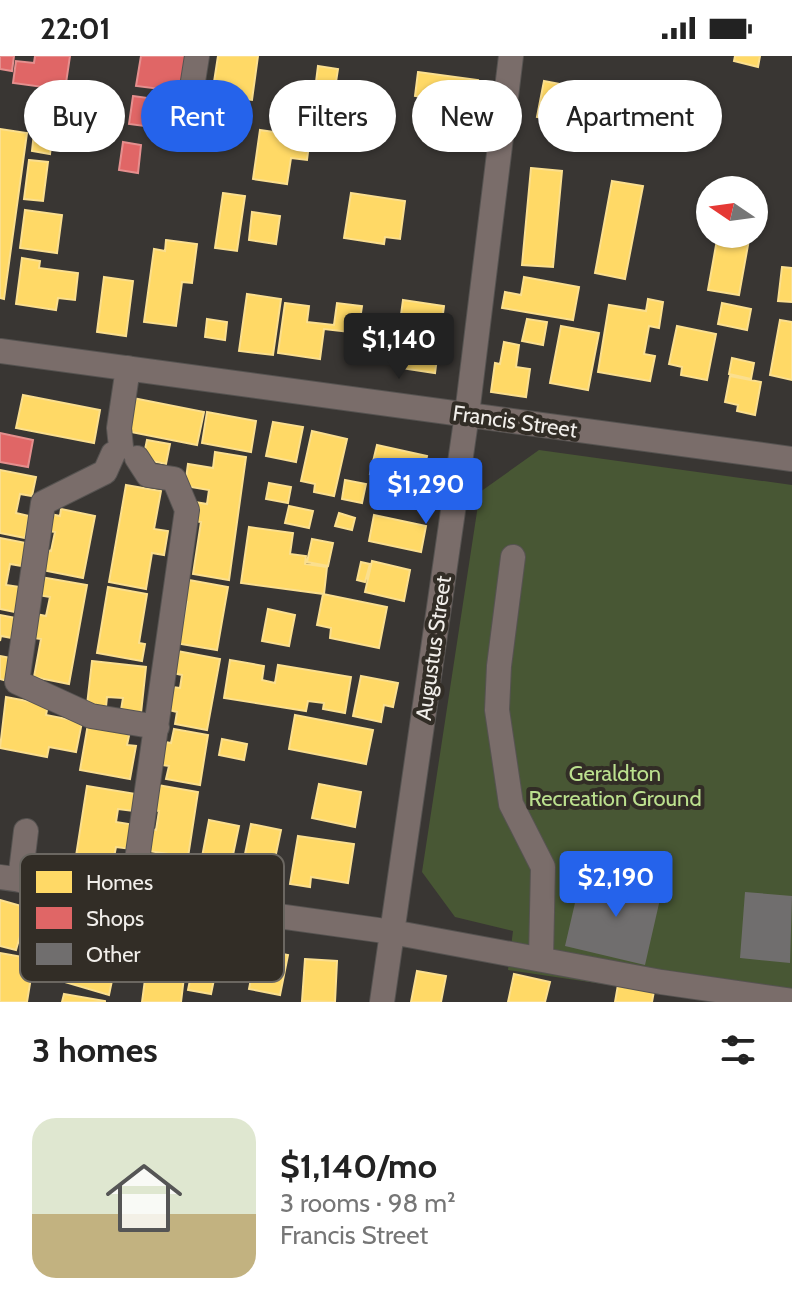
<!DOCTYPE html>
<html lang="en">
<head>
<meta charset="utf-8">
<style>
  :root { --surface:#fff; --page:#f2f2f2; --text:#222; --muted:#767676; --line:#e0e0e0; --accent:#2563eb }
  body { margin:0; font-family:Cabin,sans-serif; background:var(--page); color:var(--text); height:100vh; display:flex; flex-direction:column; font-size:30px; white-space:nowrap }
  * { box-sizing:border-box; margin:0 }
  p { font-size:26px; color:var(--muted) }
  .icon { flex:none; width:44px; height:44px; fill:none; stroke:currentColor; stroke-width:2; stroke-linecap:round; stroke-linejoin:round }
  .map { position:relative; height:946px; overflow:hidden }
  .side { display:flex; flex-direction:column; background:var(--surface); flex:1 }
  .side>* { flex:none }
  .guide { position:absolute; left:24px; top:24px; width:744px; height:72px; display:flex; gap:16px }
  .needle { width:52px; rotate:283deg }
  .controls { position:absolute; left:696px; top:120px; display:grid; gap:16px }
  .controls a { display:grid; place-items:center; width:72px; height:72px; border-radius:50%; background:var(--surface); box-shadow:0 2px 6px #0004; font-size:40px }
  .price { position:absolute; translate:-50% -68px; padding:0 18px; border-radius:8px; background:var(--accent); color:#fff; font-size:26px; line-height:52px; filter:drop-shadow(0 2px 4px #0008) }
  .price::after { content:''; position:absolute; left:50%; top:48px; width:24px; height:18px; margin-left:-12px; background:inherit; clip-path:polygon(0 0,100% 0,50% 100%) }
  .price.active { background:#222; color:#fff }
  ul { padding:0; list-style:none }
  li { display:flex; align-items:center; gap:24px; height:200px; padding:0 32px }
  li+li { border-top:2px solid var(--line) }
  li span { display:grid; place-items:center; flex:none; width:224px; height:160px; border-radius:24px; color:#555 }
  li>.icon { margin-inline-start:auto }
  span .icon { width:96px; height:96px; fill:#fffc; stroke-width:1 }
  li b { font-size:34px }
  h2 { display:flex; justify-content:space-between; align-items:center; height:96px; padding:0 32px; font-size:34px }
  .tag { padding:0 28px; border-radius:36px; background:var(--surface); box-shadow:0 2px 6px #0004; font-size:28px; line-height:72px }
  .tag.active { background:var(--accent); color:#fff }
  .status { display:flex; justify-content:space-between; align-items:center; height:56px; padding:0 40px; background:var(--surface); direction:ltr }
  .status svg { height:22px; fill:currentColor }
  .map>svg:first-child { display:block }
  .green { fill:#485734 }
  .homes { fill:#ffd966; stroke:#fbdf8e; stroke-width:2 }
  .shops { fill:#e06666; stroke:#e58f8e; stroke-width:2 }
  .building { fill:#706e6e }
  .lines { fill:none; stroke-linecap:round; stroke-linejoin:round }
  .minor-casing { stroke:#565351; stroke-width:26 }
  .minor { stroke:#7a6d6a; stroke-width:24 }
  .labels { text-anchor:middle; stroke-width:8; stroke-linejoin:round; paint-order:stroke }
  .street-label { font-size:22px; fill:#f1eeea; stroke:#322d26 }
  .park-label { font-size:22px; fill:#bbe08e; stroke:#322d26 }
  .key { fill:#322d26; stroke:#6b6761; stroke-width:2 }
  .key-label { font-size:22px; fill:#f1eeea }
</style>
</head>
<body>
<div class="status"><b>22:01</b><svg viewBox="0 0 49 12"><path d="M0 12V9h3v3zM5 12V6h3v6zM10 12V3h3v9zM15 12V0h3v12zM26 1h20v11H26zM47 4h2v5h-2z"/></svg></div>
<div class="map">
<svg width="792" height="946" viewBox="0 0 792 946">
  <rect width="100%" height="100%" fill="#393633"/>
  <!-- green -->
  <path class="green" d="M539,394l253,35v517h-67l-217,-32 5,-39 -58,-14 -33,-45 58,-380z"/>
  <!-- homes -->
  <path class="homes" d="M218,0h40l-6,44 -40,-5z
    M735,0h25l-2,11 -24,-6z
    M318,10l20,3 -5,32 -19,-3z
    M418,16l60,8 -6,43 -41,-5 3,-19 -19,-3z
    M544,25l95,18 -7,36 -95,-18z
    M40,35l25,4 -3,18 -25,-4z
    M36,59l19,3 -5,36 -18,-3z
    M0,73l27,4 -23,166 -4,-1z
    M260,74l50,7 -3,23 -16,-2 -4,26 -34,-5z
    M29,104l19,2 -5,39 -19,-2z
    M531,112l31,3 -9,96 -31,-2z
    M612,125l31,5 -18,93 -30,-6z
    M223,137l22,3 -8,55 -22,-3z
    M351,137l54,8 -5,38 -15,-2 -1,7 -40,-6z
    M25,154l37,5 -5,38 -37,-5z
    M252,156l28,4 -4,28 -27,-4z
    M718,178h32l-11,61 -31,-5z
    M166,184l31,4 -5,39 -10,-1 -6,44 -32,-4 10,-73 11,2z
    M22,202l18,3 -1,7 39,5 -3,27 -17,-2 -2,12 -40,-6z
    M782,211l10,1v34l-14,-1z
    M104,221l29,4 -7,55 -29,-4z
    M524,221l55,10 -6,33 -71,-12 3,-16 16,3z
    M247,238l34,5 -8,56 -34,-4z
    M648,243l15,3 -4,26 -10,-2 -5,28 11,2 -5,25 -52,-9 11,-67 37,6z
    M403,244l41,6 -9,67 -41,-6z
    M285,247l24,3 -2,16 27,3 3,-22 25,3 -4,27 -34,-4 -4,30 -42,-6z
    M722,247l29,6 -4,21 -29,-6z
    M207,263l20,3 -2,18 -20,-3z
    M527,263l20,3 -4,23 -21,-4z
    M780,264l12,2v58l-22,-5z
    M561,270l38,7 -11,57 -38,-7z
    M677,270l39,8 -9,46 -26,-5 1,-8 -13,-3z
    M504,286l15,3 -3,22 14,2 -4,28 -35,-5 4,-29 5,1z
    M732,302l22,5 -3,16 -22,-5z
    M730,320l31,6 -6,33 -18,-4 1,-6 -13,-3z
    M23,339l77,15 -6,33 -78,-15z
    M133,342l71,14 -7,33 -71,-14z
    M207,356l49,9 -5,31 -49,-9z
    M273,366l30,5 -7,35 -30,-6z
    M312,375l35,8 -13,57 -20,-4 1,-8 -14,-3z
    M147,384l23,4 -4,20 -23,-5z
    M377,389l50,11 -9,39 -20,-5 1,-9 -29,-7z
    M215,396l31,5 -17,123 -36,-6 8,-52 -15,-2 3,-19 18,3 2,-14 -24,-4 3,-22 25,4z
    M0,414l36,7 -4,19 -12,-2 -4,19 13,3 -4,22 -25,-5z
    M345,424l21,4 -4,19 -20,-4z
    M269,427l22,4 -3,16 -22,-4z
    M126,429l35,6 -7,38 14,2 -4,24 -12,-2 -6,36 -37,-7z
    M289,450l24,5 -4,17 -24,-5z
    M61,453l34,7 -12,62 -46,-9 4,-20 10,2 4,-19 -12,-2 3,-17 14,3z
    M339,457l16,5 -3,12 -17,-4z
    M374,459l52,11 -5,26 -52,-11z
    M249,471l44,6 -3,21 16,2 -1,8 22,3 -3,27 -83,-11z
    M0,482l26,5 -4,23 -12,-2 -4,21 14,2 -5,25 -15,-3z
    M312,483l21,4 -5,23 -21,-4z
    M372,505l38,9 -6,31 -39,-9z
    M361,506l9,2 -5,18 -8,-2z
    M35,520l52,9 -18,99 -35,-7 7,-38 -15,-2 5,-24 15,3 4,-19 -18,-3z
    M178,522l50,9 -11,63 -48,-8 3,-21 11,2 4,-21 -13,-2z
    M108,531l39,7 -8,49 6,1 -3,17 -45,-8z
    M323,538l64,13 -8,41 -49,-10 1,-10 -14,-3z
    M268,553l27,6 -6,31 -27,-5z
    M0,559l16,3 -4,20 -11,-2 -1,5z
    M172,594l48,9 -13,71 -32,-6 2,-12 -16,-4 4,-22 15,2 2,-13 -14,-3z
    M0,600l11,2 -4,23 -7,-2z
    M230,604l34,6 -2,14 13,3 3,-18 73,12 -6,36 -22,-4 1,-6 -16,-2 -2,10 -82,-13z
    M92,605l54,6 -5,46 -20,-3 2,-12 -16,-1 -1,10 -19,-2z
    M361,620l37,7 -5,24 -9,-2 -3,17 -28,-6z
    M6,641l42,8 -2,10 36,7 -6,30 -27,-5 -2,10 -47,-9z
    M295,659l78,15 -7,34 -77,-15z
    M88,668l42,7 -3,14 9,1 -6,33 -50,-9z
    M174,673l34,6 -8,50 -34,-6 3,-13 -14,-2 4,-23 12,2z
    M222,683l25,5 -3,16 -25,-5z
    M152,728l46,8 -10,65 -46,-7 3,-22 11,2 3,-19 -12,-2z
    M319,728l42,8 -6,35 -43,-9z
    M87,730l49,8 -3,17 -15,-2 -2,13 19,3 -4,24 -15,-2 -3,15 -37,-6z
    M209,764l30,6 -10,48 -12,-3 2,-11 -17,-3z
    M251,768l30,6 -8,38 -12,-3 -3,13 -17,-4z
    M298,780l56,8 -6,39 -37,-6 -1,10 -20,-3z
    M0,844l28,8 -12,42 -16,-4z
    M72,891l25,5 -2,11 20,3 -6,29 -44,-13z
    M257,893l31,6 -8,40 -31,-6z
    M0,897l34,6 -7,43h-27z
    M195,900l23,4 -7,34 -23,-4z
    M305,903l32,2 -2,41 -33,-1z
    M417,915l29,5 -5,26h-30z
    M146,916l38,5 -3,25h-39z
    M514,918l36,8 -5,20h-37z
    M618,929l36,6 -2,11h-37z
    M64,938l41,7v1h-43z"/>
  <!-- shops -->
  <path class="shops" d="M0,0h14l-2,15 -12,-2z
    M35,0h35l-5,34 -52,-7 3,-22 18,2z
    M141,0h48l-5,36 -48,-6z
    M133,40l15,2 -4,28 -15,-2z
    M123,86l18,3 -3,28 -19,-3z
    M0,377l33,7 -5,27 -28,-5z"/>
  <!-- building -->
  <path class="building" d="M605,817l58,13 -18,79 -80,-19 13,-56 22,5z
    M745,836l47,4 -2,67 -50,-5z"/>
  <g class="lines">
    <!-- minor casing -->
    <g class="minor-casing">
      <path id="minor" d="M190,44l7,-44
        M0,295l792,108
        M121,391l-2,-19 9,-60
        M113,398l-8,18 -62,31 -26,179 74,34 66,11
        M513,501l-14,109 -2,44 14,94 32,63 -2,91
        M0,821l392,55 269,50 131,19
        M20,824l6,-49
        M132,839l55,-385 -13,-31 -26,-4 -11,-17
        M382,946l85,-588 44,-358"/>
    </g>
    <!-- minor -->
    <use href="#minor" class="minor"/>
  </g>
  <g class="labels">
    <!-- street labels -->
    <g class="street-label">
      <text transform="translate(515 365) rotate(8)" y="8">Francis Street</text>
      <text transform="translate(433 592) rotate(-82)" y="8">Augustus Street</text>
    </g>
    <!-- park labels -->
    <g class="park-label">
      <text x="615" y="725">Geraldton<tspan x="615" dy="25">Recreation Ground</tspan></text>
    </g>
  </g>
  <!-- legend -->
  <rect x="20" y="798" width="264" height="128" rx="12" class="key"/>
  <rect x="36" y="815" width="36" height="22" fill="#ffd966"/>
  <rect x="36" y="851" width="36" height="22" fill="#e06666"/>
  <rect x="36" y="887" width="36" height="22" fill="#706e6e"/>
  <g class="key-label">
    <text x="86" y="834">Homes</text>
    <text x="86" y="870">Shops</text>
    <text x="86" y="906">Other</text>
  </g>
</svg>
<div class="controls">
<a><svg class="needle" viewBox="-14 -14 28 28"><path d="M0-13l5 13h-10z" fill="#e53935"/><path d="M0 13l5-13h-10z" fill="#767676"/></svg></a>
</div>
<b class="price active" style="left:399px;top:325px">$1,140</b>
<b class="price" style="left:426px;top:470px">$1,290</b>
<b class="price" style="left:616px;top:863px">$2,190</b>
<div class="guide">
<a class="tag">Buy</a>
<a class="tag active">Rent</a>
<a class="tag">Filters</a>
<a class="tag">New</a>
<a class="tag">Apartment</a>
</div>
</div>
<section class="side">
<h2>3 homes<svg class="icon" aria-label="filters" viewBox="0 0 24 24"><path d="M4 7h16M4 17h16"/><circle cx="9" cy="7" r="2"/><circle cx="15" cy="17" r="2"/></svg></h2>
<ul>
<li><span style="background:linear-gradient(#dfe7d0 60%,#c2b280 0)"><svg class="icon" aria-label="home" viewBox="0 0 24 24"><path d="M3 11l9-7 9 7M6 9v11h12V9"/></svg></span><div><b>$1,140/mo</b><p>3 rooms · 98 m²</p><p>Francis Street</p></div></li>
</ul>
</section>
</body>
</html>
